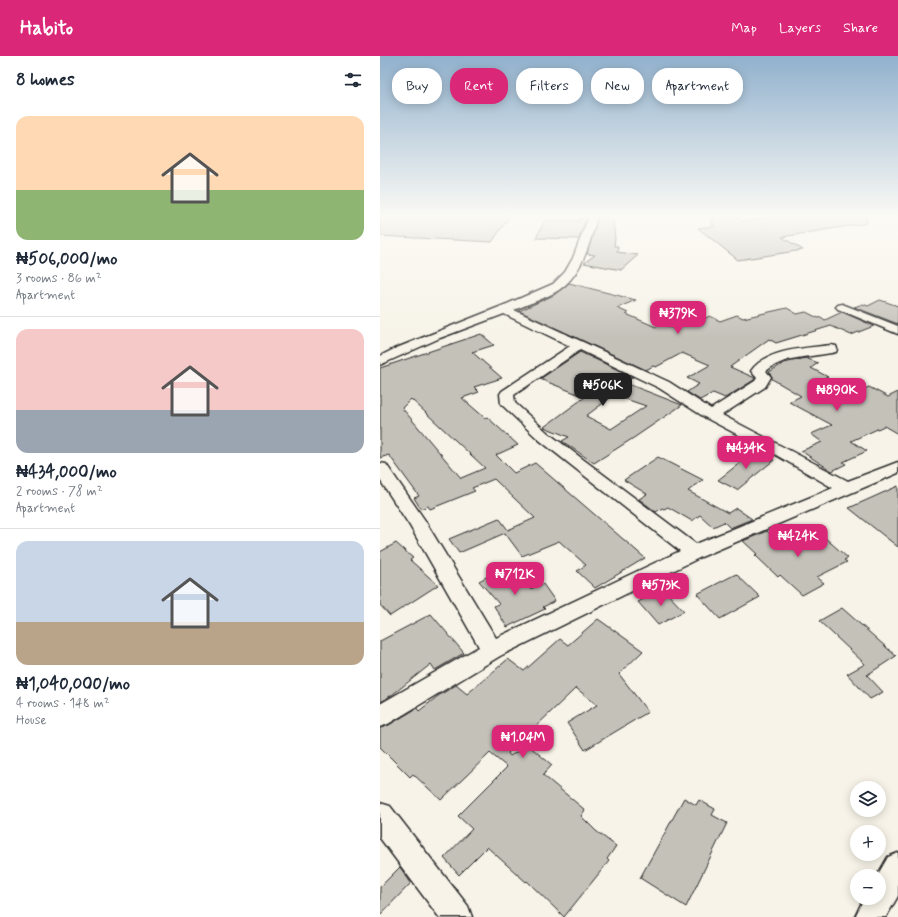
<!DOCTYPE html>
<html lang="en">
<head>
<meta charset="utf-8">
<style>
  :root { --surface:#fff; --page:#f2f2f3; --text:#1f2937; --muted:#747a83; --line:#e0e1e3; --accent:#db2777 }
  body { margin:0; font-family:Mynerve,sans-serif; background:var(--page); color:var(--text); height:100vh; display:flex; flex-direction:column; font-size:15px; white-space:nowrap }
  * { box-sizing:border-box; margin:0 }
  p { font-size:13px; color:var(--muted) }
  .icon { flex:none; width:22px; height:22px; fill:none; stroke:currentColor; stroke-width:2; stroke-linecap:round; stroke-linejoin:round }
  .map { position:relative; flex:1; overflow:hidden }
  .side { display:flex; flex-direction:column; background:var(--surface); width:380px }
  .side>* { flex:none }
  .banner { position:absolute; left:12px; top:12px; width:380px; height:36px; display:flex; gap:8px }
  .tools { position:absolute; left:470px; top:725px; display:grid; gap:8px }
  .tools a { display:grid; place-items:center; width:36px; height:36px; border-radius:50%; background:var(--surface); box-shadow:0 2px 10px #0003; font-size:20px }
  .price { position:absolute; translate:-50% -34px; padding:0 9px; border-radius:8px; background:var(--accent); color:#fff; font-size:13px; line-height:26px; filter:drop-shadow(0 1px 2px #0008) }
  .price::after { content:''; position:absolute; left:50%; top:24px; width:12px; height:9px; margin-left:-6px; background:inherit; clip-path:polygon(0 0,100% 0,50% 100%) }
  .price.selected { background:#222; color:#fff }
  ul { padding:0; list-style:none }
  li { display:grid; align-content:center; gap:8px; height:212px; padding:0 16px }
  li+li { border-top:1px solid var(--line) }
  li span { display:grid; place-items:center; height:124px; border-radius:12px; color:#555 }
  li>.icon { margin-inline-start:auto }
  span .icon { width:72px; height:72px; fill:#fffc; stroke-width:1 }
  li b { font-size:17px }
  h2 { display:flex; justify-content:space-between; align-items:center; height:48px; padding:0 16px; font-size:17px }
  .tag { padding:0 14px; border-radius:16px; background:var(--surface); box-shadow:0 2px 10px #0003; font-size:14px; line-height:36px }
  .tag.selected { background:var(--accent); color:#fff }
  header { display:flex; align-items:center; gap:24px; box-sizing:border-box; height:56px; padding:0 20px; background:var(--accent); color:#fff }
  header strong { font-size:19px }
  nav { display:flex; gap:22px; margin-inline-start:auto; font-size:14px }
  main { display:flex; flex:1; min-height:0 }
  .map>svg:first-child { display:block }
  .building { fill:#c4c1b9; stroke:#2b2b2b; fill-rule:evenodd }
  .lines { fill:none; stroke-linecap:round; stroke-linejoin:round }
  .minor-casing { stroke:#2b2b2b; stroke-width:3 }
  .minor { fill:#f7f3e8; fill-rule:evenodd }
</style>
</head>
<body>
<header>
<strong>Habito</strong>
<nav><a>Map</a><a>Layers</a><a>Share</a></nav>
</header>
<main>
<section class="side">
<h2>8 homes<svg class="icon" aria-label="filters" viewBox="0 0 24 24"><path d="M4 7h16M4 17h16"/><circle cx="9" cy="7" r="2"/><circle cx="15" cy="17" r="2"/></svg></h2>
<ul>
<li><span style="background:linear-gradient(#ffd9b3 60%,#8fb573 0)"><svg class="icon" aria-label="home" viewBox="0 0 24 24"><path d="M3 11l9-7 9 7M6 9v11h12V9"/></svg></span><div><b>₦506,000/mo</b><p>3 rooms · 86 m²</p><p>Apartment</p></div></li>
<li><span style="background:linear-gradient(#f6c9c9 65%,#9aa5b1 0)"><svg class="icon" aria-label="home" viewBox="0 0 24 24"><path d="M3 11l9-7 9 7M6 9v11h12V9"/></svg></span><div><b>₦434,000/mo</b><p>2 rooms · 78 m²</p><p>Apartment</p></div></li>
<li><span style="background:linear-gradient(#c9d6e8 65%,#b9a48a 0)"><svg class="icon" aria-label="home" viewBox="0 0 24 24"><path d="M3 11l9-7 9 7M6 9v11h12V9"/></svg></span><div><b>₦1,040,000/mo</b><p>4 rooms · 148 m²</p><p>House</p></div></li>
</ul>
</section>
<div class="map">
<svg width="518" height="861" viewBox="0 0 518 861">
  <rect width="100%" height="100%" fill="#f7f3e8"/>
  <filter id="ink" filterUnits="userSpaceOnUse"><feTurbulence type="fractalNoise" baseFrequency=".025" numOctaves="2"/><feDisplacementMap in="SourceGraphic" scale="8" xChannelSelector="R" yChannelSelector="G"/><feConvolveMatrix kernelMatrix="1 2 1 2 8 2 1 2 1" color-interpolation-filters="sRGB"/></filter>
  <g filter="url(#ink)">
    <!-- building -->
    <path class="building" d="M0,160h108l21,1 -17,25 -112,-6z
      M201,160h6l-8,23 -43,-1 9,-18 34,1z
      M218,160h13l2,3 2,20 -1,7h4l-1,6 21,3 -17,15 -37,-7 11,-8 -8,-1z
      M328,160h27l8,5 40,-5h83l1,7 -85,14 21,13 -65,10 -40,-32 17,-2 -5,-4 5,-1z
      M189,227l67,17 -19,8 11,5 -2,1 30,13 6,-3 13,5 19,-8 2,1 14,-6 10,5 17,-6 6,3 44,-10 10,6 9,-2 12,6 3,-1 4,3 17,-8 32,14 -23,9 -20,-9 -55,17 -7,-4 -39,28 25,11 -1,2 -29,18 -12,-5 -13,7 -13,-8 12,-8 -12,-6 23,-13 -28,-12 -26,14 -3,-1 -7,4 -127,-59 35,-16z
      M500,244l18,6v18l-44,-17 9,-3 5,2z
      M101,278l13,11 -22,7 30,26 -28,9 5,5 -17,6 23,20 2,-1 31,28 -22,10 18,18 21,-10 110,95 -50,30 -18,-17 9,-6 -27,-24 -37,15 -17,-23 -46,20 -10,-14 50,-21 9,12 27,-12 -41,-39 -22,9 3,3 -45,18 -2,-3 -7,3 -7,-11 5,-2 -30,-41 -9,3v-90zM31,343l74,69 -24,10 -59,-70z
      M200,296l53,25 -6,4 3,1 -2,2 54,21 -47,32 -41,26 -32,-22 7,-4 -25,-10 41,-30 -45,-18zM234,339l32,11 -35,23 -25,-13z
      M426,302l12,5 -7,5 17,9 -4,1 22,14 2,-1 5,3 16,-7 19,10 10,-5v42l-14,-8 -33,15 16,10 -24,11 3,2 -14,7 -31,-20 21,-9 -11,-8 21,-9 -43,-23 12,-6 -29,-17v-2l-3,-5 15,-9z
      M375,395l19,9 -37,30 -19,-10z
      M278,401l45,23 -15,11 40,22 8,-5 16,11 -22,9 -6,-6 -11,5 -13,-12 -8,6 -24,-14 -4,2 -2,-1 -6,4 -17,-13 8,-5 -23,-14z
      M518,430v61l-49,-39z
      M426,473l3,3 6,-3 33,29 -4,2 3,2 -30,15 7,6 -22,12 -22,-20 -2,2 -23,-22 2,-1 -14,-13 24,-10 12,11z
      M16,487l17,15 -3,2 28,25 -48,31 -10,-11v-53z
      M129,509l21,24 13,-5 12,17 -12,6 2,2 -38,18 -13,-21 5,-2 -20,-23z
      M356,518l24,23 -40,22 -23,-25z
      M283,533l21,22 -26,14 -20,-23z
      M462,552l54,48 -29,19 16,17 -13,7 -23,-25 18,-10 -46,-43z
      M51,558l33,39 -29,17 -4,-6 -39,31 -12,7v-61z
      M218,563l45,32 -24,23 29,38 -63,38 -18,-27 30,-18 -21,-17 -68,65 2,3 18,-11 24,20 -9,10 42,35 -4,6 15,15 20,15 -9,13 2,2 -45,56 -37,-36 -1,1 -39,-35 -28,28 -15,-17 28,-29 -14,-13 49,-49 -17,-14 -49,47 -28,-26 -3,3 -30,-30v-19l9,-3 28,-17 2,3 19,-15 18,-11 11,9 41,-35 16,12 36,-32 8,6z
      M304,742l12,7 3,-5 16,9 -3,6 15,8 -41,84 -46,-29z
      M20,811l11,16 -31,32v-28z"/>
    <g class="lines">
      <!-- minor casing -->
      <g class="minor-casing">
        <path id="minor" d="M209,160h8c-6,23 -13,53 -33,70 -13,11 -34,17 -50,24l155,72 42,27 44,-28 2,-3 -6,-7c15,-22 56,-23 80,-26l5,1 1,3 -1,3c-26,6 -47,2 -70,19l5,6 -6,10 -43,28 126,66 50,-19v11l-197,84 -201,99 -112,68 -8,3v-23l99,-57 -69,-121 -30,-46v-17l6,1 38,55 72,119 184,-87 -142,-112 -37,-35 -1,-10 2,-3 68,-45 -66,-32 -64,24 -60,27v-9l14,-7 113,-45 46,-20 12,-12 8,-14zM200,294l79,38 47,30 65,34 62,36 -137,56 -148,-111 -33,-30 -1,-8z
          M462,248l56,22v8l-60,-25 -2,-2 2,-2z
          M0,747l10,3 78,100 4,11h-33l-59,-79z
          M518,797v43l-12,21h-31l9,-19h15v-22h-2l11,-19z"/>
      </g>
      <!-- minor -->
      <use href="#minor" class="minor"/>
    </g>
  </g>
  <!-- sky -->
  <linearGradient id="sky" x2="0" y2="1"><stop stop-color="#91b1cd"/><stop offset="0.57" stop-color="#fbfaf5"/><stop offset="1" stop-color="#fbfaf5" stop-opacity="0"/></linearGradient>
  <rect width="518" height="281" fill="url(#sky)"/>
</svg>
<div class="tools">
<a><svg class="icon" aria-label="layers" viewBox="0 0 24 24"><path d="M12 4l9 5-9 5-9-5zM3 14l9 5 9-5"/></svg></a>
<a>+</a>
<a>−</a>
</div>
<b class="price" style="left:298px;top:279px">₦379K</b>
<b class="price selected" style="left:223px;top:351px">₦506K</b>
<b class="price" style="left:457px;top:356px">₦890K</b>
<b class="price" style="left:366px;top:414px">₦434K</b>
<b class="price" style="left:418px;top:502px">₦424K</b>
<b class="price" style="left:135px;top:540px">₦712K</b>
<b class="price" style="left:281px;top:551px">₦573K</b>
<b class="price" style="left:143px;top:703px">₦1.04M</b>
<div class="banner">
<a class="tag">Buy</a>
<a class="tag selected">Rent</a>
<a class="tag">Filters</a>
<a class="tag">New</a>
<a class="tag">Apartment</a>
</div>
</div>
</main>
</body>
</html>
